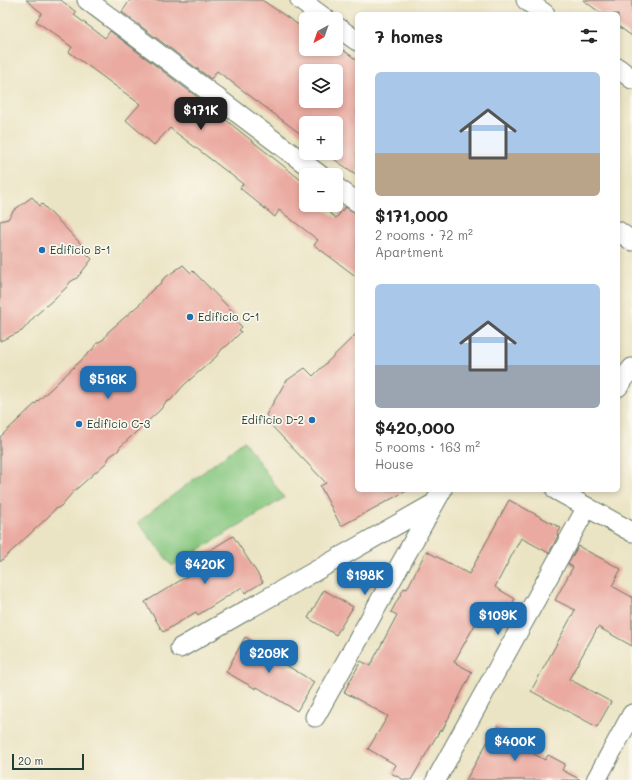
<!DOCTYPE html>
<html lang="en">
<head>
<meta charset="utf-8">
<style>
  :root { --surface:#fff; --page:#f2f2f2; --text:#222; --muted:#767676; --accent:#1f6fb2 }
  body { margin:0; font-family:Mali,sans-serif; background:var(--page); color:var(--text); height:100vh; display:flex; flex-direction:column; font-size:15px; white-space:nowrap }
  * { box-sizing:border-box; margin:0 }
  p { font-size:13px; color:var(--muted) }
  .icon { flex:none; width:22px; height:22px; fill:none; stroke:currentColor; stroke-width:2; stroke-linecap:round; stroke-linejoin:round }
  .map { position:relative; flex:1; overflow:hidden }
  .panel { position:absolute; left:355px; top:12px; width:265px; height:480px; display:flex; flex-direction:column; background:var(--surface); border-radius:6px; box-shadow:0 2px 6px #0003 }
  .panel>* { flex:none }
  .needle { width:26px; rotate:220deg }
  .buttons { position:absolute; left:299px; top:12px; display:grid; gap:8px }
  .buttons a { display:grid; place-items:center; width:44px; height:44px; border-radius:6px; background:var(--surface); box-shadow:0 2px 6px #0003; font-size:20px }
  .scale { position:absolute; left:12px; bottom:10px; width:72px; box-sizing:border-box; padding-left:4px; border:2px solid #1f3d34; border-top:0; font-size:11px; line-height:14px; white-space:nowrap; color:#1f3d34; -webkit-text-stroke:3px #fbf7ec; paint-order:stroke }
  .price { position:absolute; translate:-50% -34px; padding:0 9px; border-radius:8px; background:var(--accent); color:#fff; font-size:13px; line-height:26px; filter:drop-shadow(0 1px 2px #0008) }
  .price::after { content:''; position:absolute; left:50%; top:24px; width:12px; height:9px; margin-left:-6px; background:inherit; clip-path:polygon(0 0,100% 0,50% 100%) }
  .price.selected { background:#222; color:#fff }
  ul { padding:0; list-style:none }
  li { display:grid; align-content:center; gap:8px; height:212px; padding:0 20px }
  li span { display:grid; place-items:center; height:124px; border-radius:6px; color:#555 }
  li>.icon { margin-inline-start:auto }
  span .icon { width:72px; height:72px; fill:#fffc; stroke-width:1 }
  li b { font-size:17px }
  h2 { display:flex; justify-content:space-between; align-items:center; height:48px; padding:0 20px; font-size:17px }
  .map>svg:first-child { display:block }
  .green { fill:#87c780; stroke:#53825a }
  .building { fill:#eaaaa1; fill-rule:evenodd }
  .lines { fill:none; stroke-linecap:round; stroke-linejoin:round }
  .street-casing { stroke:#676; stroke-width:21 }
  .street { stroke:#fff; stroke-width:19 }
  .poi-dot { fill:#1f6fb2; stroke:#fbf7ec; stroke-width:1.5 }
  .labels { text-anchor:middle; stroke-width:3.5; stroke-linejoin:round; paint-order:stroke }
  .poi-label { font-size:11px; fill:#1f3d34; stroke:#fbf7ec; text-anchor:start }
</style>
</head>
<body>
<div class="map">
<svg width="632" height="780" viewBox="0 0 632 780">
  <rect width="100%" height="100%" fill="#fbf7ec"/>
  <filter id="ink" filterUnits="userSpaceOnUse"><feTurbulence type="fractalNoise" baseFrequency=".025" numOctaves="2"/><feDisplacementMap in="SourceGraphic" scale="8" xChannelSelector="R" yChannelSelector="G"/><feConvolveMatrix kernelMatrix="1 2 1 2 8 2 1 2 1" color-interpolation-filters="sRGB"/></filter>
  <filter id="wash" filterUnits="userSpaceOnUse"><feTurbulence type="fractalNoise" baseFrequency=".012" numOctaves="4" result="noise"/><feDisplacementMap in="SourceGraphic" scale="16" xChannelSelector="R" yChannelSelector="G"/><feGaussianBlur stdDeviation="0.9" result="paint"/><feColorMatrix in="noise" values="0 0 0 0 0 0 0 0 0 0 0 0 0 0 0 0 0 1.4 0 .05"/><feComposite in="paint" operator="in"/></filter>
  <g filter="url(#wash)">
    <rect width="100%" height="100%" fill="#ebe4c4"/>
    <!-- green -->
    <path class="green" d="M244,441l40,57 -112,68 -34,-44z"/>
    <g id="blocks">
      <!-- building -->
      <path class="building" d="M26,0h35l15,12 -2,3 31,23 5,-7 87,66 109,87v21h13l17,13 9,-11 12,6v64l-43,-32 4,-5 -39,-30 -4,7 -35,-29 3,-4 -73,-56 -16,17 -28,-25 14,-16 -71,-52 3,-5 -36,-26 6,-8z
        M130,0h132l44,30v19h26l4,3v-7l21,15v115l-32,-22h11v-30h-30v15l-89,-67 -6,8 -89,-67zM306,71h30v30h-30z
        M583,0h49v36l-14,-10v-12h-16z
        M32,197l8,9 2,-2 44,45 -2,2 8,8 -15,19 -7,4 -4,6 -32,29 -12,14 -22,10v-120l8,-2 6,-9z
        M183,265l8,8 2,-2 44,45 -3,3 8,8 -3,3 2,2 -13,13 -6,4 -5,7 -33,29 -13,15 -5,2 -5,7 -41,38 -2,4 -8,5 -4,7 -33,29 -12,14 -7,4 -5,6 -49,46v-125l93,-88 4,-6 7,-4 4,-7 33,-29 12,-14 8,-6 2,-4z
        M357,333v157h51l-67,36 -21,-40 6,-3 -59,-62 2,-2 -3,-4 20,-34 19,-13 8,8z
        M509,500l52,28 -4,7 1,1 -9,17 -28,-15 -26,49 20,12 -14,23 -19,-10 -28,50 18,10 -30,59 -2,-1 -29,50h-7l-13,-7 5,-8 -28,-16 20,-33 -44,-24 17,-31 9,5 27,-51 -6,-3 13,-24 3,1 19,-38 43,23z
        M233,536l30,46 -18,11 -3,-6 -44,28 -2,-3 -33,20 -18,-30 46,-28 -2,-3 18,-11 -3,-6z
        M578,546l43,23 -9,17 20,11v49l-34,-19 -29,52 42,23 -14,25 -66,-36 44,-81 -20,-10 18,-33 -5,-3z
        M324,590l29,17 -17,28 -28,-17z
        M245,637l30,17 -2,3 41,25 -17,29 -40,-24 -1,2 -30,-17z
        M497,725l18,10 -3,7 33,18 3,-5 17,9 -3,6 19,10h-115z"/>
    </g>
  </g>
  <g filter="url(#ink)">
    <use href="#blocks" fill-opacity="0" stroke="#676" stroke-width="1"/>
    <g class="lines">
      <!-- street casing -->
      <g class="street-casing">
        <path id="street" d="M87,0l233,175
          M300,0l26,19
          M526,0l19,14
          M336,26l21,15
          M618,68l14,11
          M336,187l21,15
          M618,231l14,10
          M618,387l14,-19
          M556,490l76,42
          M180,648l255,-145
          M315,717l127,-227
          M436,780l151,-273
          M596,780l36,-66"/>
      </g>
      <!-- street -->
      <use href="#street" class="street"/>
    </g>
  </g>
  <!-- markers -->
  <g class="poi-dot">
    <circle cx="42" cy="250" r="4"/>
    <circle cx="190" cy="317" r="4"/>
    <circle cx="312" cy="420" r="4"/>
    <circle cx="79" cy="424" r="4"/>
  </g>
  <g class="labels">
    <!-- poi labels -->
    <g class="poi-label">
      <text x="50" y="254">Edificio B-1</text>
      <text x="198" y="321">Edificio C-1</text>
      <text x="304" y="424" text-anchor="end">Edificio D-2</text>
      <text x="87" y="428">Edificio C-3</text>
    </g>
  </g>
</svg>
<div class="buttons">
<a><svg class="needle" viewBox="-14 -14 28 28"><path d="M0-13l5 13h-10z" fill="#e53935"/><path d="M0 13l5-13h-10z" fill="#767676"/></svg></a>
<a><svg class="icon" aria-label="layers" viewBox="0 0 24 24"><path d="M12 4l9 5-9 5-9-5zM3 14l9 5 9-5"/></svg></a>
<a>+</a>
<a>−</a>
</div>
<div class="scale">20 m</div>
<b class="price selected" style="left:201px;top:131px">$171K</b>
<b class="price" style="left:108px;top:400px">$516K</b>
<b class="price" style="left:205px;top:585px">$420K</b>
<b class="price" style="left:365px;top:596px">$198K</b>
<b class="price" style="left:498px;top:636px">$109K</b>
<b class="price" style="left:269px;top:674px">$209K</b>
<b class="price" style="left:515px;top:762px">$400K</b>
<section class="panel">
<h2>7 homes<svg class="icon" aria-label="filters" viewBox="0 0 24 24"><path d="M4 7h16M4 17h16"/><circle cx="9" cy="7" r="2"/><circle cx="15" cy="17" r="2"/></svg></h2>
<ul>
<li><span style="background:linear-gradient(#a9c7e8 65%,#b9a48a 0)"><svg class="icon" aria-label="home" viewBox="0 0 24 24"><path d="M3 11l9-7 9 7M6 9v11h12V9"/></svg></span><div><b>$171,000</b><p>2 rooms · 72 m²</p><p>Apartment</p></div></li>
<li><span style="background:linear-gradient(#a9c7e8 65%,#9aa5b1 0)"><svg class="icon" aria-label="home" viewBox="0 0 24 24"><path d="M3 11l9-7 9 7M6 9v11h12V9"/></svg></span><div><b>$420,000</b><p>5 rooms · 163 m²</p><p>House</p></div></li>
</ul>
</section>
</div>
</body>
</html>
